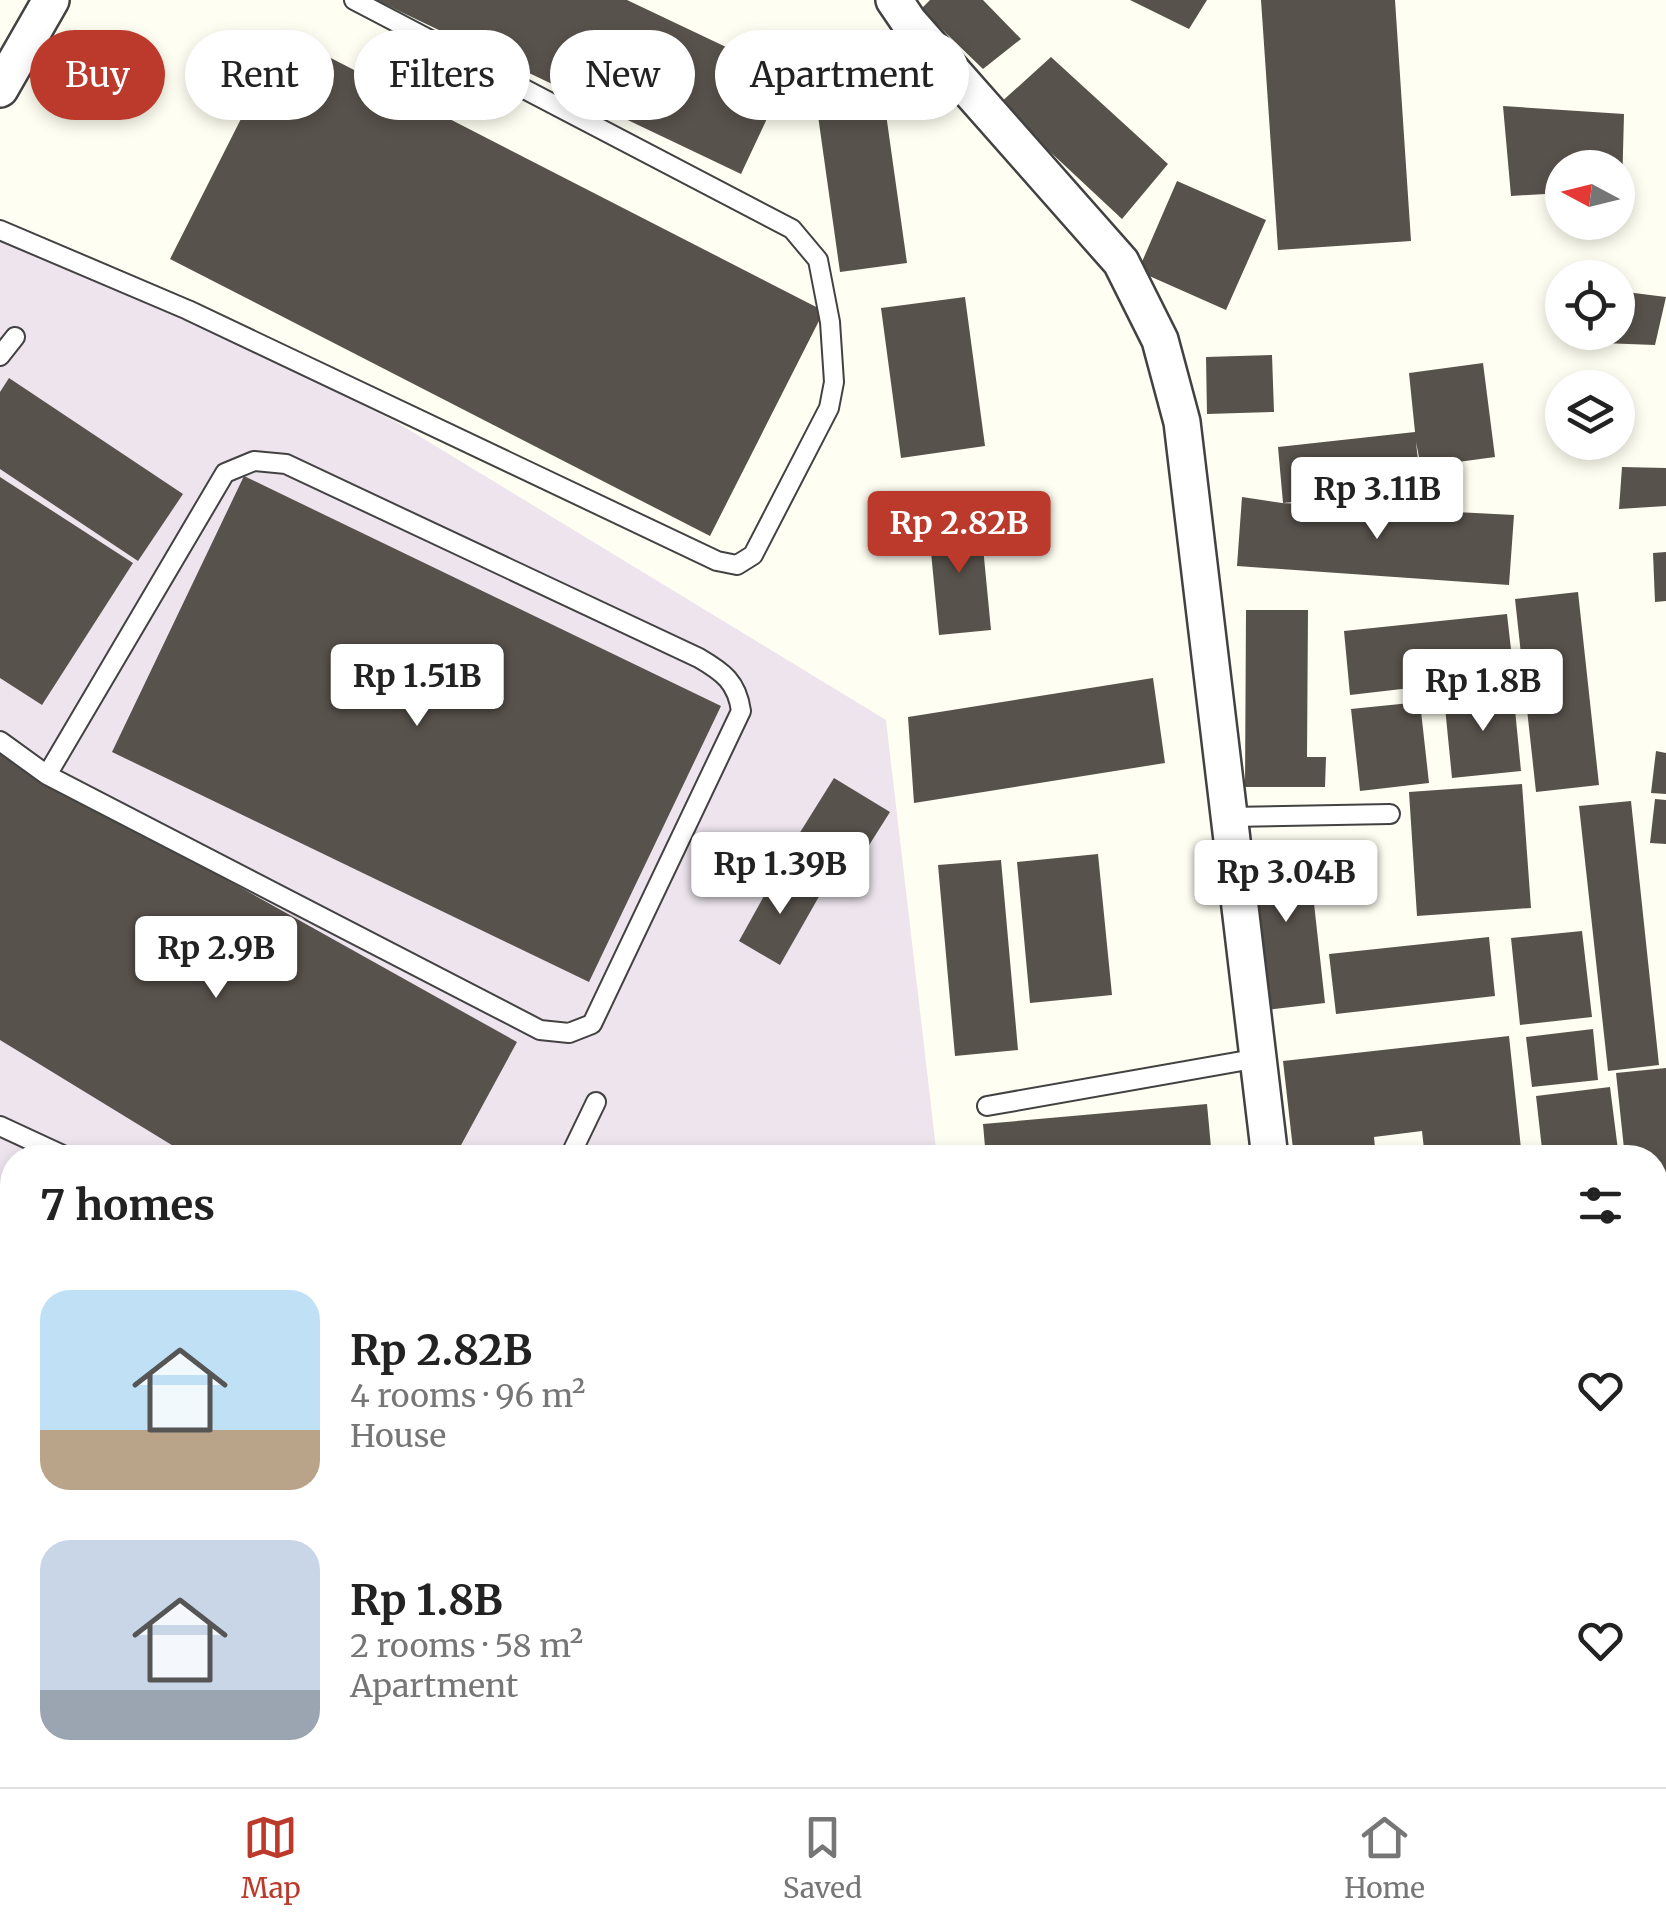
<!DOCTYPE html>
<html lang="en">
<head>
<meta charset="utf-8">
<style>
  :root { --surface:#fff; --page:#f6f6f6; --text:#222; --muted:#767676; --line:#e0e0e0; --accent:#bc3a2b }
  body { margin:0; font-family:Merriweather,serif; background:var(--page); color:var(--text); height:100vh; display:flex; flex-direction:column; font-size:38px; white-space:nowrap }
  * { box-sizing:border-box; margin:0 }
  p { font-size:32px; color:var(--muted) }
  .icon { flex:none; width:55px; height:55px; fill:none; stroke:currentColor; stroke-width:2; stroke-linecap:round; stroke-linejoin:round }
  .map { position:relative; flex:1; overflow:hidden }
  .panel { position:absolute; left:0px; top:1145px; width:1668px; height:642px; display:flex; flex-direction:column; background:var(--surface); border-radius:40px 40px 0 0; box-shadow:0 5px 15px #0003 }
  .panel>* { flex:none }
  .top-card { position:absolute; left:30px; top:30px; width:1000px; height:90px; display:flex; gap:20px }
  .needle { width:65px; rotate:277deg }
  .buttons { position:absolute; left:1545px; top:150px; display:grid; gap:20px }
  .buttons a { display:grid; place-items:center; width:90px; height:90px; border-radius:50%; background:var(--surface); box-shadow:0 5px 15px #0003; font-size:50px }
  .price { position:absolute; translate:-50% -85px; padding:0 22px; border-radius:10px; background:#fff; color:#222; font-size:32px; line-height:65px; filter:drop-shadow(0 2px 5px #0008) }
  .price::after { content:''; position:absolute; left:50%; top:60px; width:30px; height:22px; margin-left:-15px; background:inherit; clip-path:polygon(0 0,100% 0,50% 100%) }
  .price.selected { background:var(--accent); color:#fff }
  ul { padding:0; list-style:none }
  li { display:flex; align-items:center; gap:30px; height:250px; padding:0 40px }
  li span { display:grid; place-items:center; flex:none; width:280px; height:200px; border-radius:30px; color:#555 }
  li>.icon { margin-inline-start:auto }
  span .icon { width:120px; height:120px; fill:#fffc; stroke-width:1 }
  li b { font-size:42px }
  h2 { display:flex; justify-content:space-between; align-items:center; height:120px; padding:0 40px; font-size:42px }
  .tag { padding:0 35px; border-radius:45px; background:var(--surface); box-shadow:0 5px 15px #0003; font-size:35px; line-height:90px }
  .tag.selected { background:var(--accent); color:#fff }
  .tabs { display:flex; justify-content:space-around; align-items:center; height:140px; border-top:2px solid var(--line); background:var(--surface); font-size:28px; color:var(--muted) }
  .tabs a { display:grid; justify-items:center; gap:5px }
  .tabs .selected { color:var(--accent) }
  .map>svg:first-child { display:block }
  .industrial { fill:#ede4ed }
  .building { fill:#58524c }
  .lines { fill:none; stroke-linecap:round; stroke-linejoin:round }
  .lane-casing { stroke:#424242; stroke-width:22 }
  .street-casing { stroke:#424242; stroke-width:40 }
  .lane { stroke:#fff; stroke-width:18 }
  .street { stroke:#fff; stroke-width:35 }
</style>
</head>
<body>
<div class="map">
<svg width="1666" height="1787" viewBox="0 0 1666 1787">
  <rect width="100%" height="100%" fill="#fffef2"/>
  <!-- industrial -->
  <path class="industrial" d="M0,222l396,200 490,298 51,437 -925,1v617h1217l21,12h-1250z"/>
  <!-- building -->
  <path class="building" d="M376,0h251l160,76 -46,98z
    M930,0h53l38,39 -38,30 -62,-60z
    M1130,0h77l-18,29z
    M1261,0h134l16,241 -133,9z
    M284,34l540,277 -114,225 -540,-277z
    M878,57l29,206 -67,9 -29,-206z
    M1051,57l117,107 -46,55 -123,-115z
    M1503,106l121,8 -2,76h-4v-22h-56v25l-51,3z
    M1177,181l89,39 -40,90 -88,-39z
    M1618,291l48,6 -11,48 -80,-3 1,-10h42z
    M965,297l20,149 -84,12 -20,-150z
    M1272,355l2,57 -67,2 -1,-57z
    M1483,363l12,94 -74,10 -5,-25 5,46 -138,15 -5,-56 137,-15 -6,-59z
    M9,378l174,116 -45,67 -138,-92v-77z
    M1622,467l44,1v38l-47,3z
    M244,476l477,230 -132,276 -477,-230z
    M0,477l133,86 -91,142 -42,-27z
    M1242,497l40,6 232,12 -5,70 -272,-19z
    M980,516l11,114 -52,5 -11,-114z
    M1666,552v49l-11,1 -2,-49z
    M1578,592l21,193 -63,7 -21,-193z
    M1246,610h62l-1,147h19l-1,30h-80z
    M1507,614l7,62 -164,19 -6,-64z
    M1153,678l12,85 -251,40 -6,-86z
    M1513,689l8,82 -69,7 -8,-81z
    M1420,702l9,81 -69,8 -9,-82z
    M1656,751l10,2v41l-15,-1z
    M0,753l517,289 -63,116h-261l-193,-118z
    M834,778l56,34 -41,65 -55,-35z
    M1522,784l9,124 -114,8 -8,-124z
    M1655,799l11,1v44l-16,-1z
    M1631,801l28,264 -51,6 -29,-265z
    M1307,840l18,163 -60,7 -17,-164z
    M1098,854l14,141 -82,8 -13,-141z
    M1001,860l17,190 -63,6 -17,-191z
    M779,869l42,24 -41,72 -41,-24z
    M1582,931l10,86 -72,8 -9,-87z
    M1489,937l6,59 -159,18 -7,-60z
    M1593,1029l5,51 -66,7 -6,-50z
    M1509,1036l13,122h-97l-3,-27 -48,6 2,21h-82l-11,-97z
    M1666,1068v166l-11,1v-77h-30l-9,-85z
    M1610,1087l9,71h-76l-7,-62z
    M1207,1104l5,54h-226l-3,-34z
    M1665,1252l1,318 -11,2v-319z
    M1655,1657l11,2v61l-11,-2z
    M461,1775h61l23,12h-91z
    M1237,1775h90l23,12h-119z"/>
  <g class="lines">
    <!-- lane casing -->
    <g class="lane-casing">
      <path id="lane" d="M0,230l188,80 529,251 20,4 16,-10 76,-147 5,-26 -4,-60 -12,-62 -26,-31 -438,-229
        M0,356l15,-19
        M0,741l47,34 493,255 29,3 23,-9 149,-313c-4,-29 -18,-39 -42,-53l-413,-194 -32,-3 -29,12 -178,302
        M1230,817l160,-3
        M987,1106l272,-48
        M0,1126l69,32
        M569,1158l27,-56
        M0,1373l12,6
        M0,1586l12,-20
        M776,1775l23,12"/>
    </g>
    <!-- street casing -->
    <g class="street-casing">
      <path id="street" d="M894,0l15,22 212,240 39,78 22,82 88,736
        M0,89l51,-89"/>
    </g>
    <!-- lane -->
    <use href="#lane" class="lane"/>
    <!-- street -->
    <use href="#street" class="street"/>
  </g>
</svg>
<div class="buttons">
<a><svg class="needle" viewBox="-14 -14 28 28"><path d="M0-13l5 13h-10z" fill="#e53935"/><path d="M0 13l5-13h-10z" fill="#767676"/></svg></a>
<a><svg class="icon" aria-label="locate" viewBox="0 0 24 24"><circle cx="12" cy="12" r="6"/><path d="M12 2v4M12 18v4M2 12h4M18 12h4"/></svg></a>
<a><svg class="icon" aria-label="layers" viewBox="0 0 24 24"><path d="M12 4l9 5-9 5-9-5zM3 14l9 5 9-5"/></svg></a>
</div>
<b class="price" style="left:1377px;top:542px">Rp 3.11B</b>
<b class="price selected" style="left:959px;top:576px">Rp 2.82B</b>
<b class="price" style="left:417px;top:729px">Rp 1.51B</b>
<b class="price" style="left:1483px;top:734px">Rp 1.8B</b>
<b class="price" style="left:780px;top:917px">Rp 1.39B</b>
<b class="price" style="left:1286px;top:925px">Rp 3.04B</b>
<b class="price" style="left:216px;top:1001px">Rp 2.9B</b>
<div class="top-card">
<a class="tag selected">Buy</a>
<a class="tag">Rent</a>
<a class="tag">Filters</a>
<a class="tag">New</a>
<a class="tag">Apartment</a>
</div>
<section class="panel">
<h2>7 homes<svg class="icon" aria-label="filters" viewBox="0 0 24 24"><path d="M4 7h16M4 17h16"/><circle cx="9" cy="7" r="2"/><circle cx="15" cy="17" r="2"/></svg></h2>
<ul>
<li><span style="background:linear-gradient(#bfe0f5 70%,#b9a48a 0)"><svg class="icon" aria-label="home" viewBox="0 0 24 24"><path d="M3 11l9-7 9 7M6 9v11h12V9"/></svg></span><div><b>Rp 2.82B</b><p>4 rooms · 96 m²</p><p>House</p></div><svg class="icon" aria-label="heart" viewBox="0 0 24 24"><path d="M12 20l-8-8c-3-5 5-10 8-4 3-6 11-1 8 4z"/></svg></li>
<li><span style="background:linear-gradient(#c9d6e8 75%,#9aa5b1 0)"><svg class="icon" aria-label="home" viewBox="0 0 24 24"><path d="M3 11l9-7 9 7M6 9v11h12V9"/></svg></span><div><b>Rp 1.8B</b><p>2 rooms · 58 m²</p><p>Apartment</p></div><svg class="icon" aria-label="heart" viewBox="0 0 24 24"><path d="M12 20l-8-8c-3-5 5-10 8-4 3-6 11-1 8 4z"/></svg></li>
</ul>
</section>
</div>
<nav class="tabs">
<a class="selected"><svg class="icon" aria-label="map" viewBox="0 0 24 24"><path d="M3 6l6-2 6 2 6-2v14l-6 2-6-2-6 2zM9 4v14M15 6v14"/></svg>Map</a>
<a><svg class="icon" aria-label="saved" viewBox="0 0 24 24"><path d="M7 4h10v16l-5-4-5 4z"/></svg>Saved</a>
<a><svg class="icon" aria-label="home" viewBox="0 0 24 24"><path d="M3 11l9-7 9 7M6 9v11h12V9"/></svg>Home</a>
</nav>
</body>
</html>
